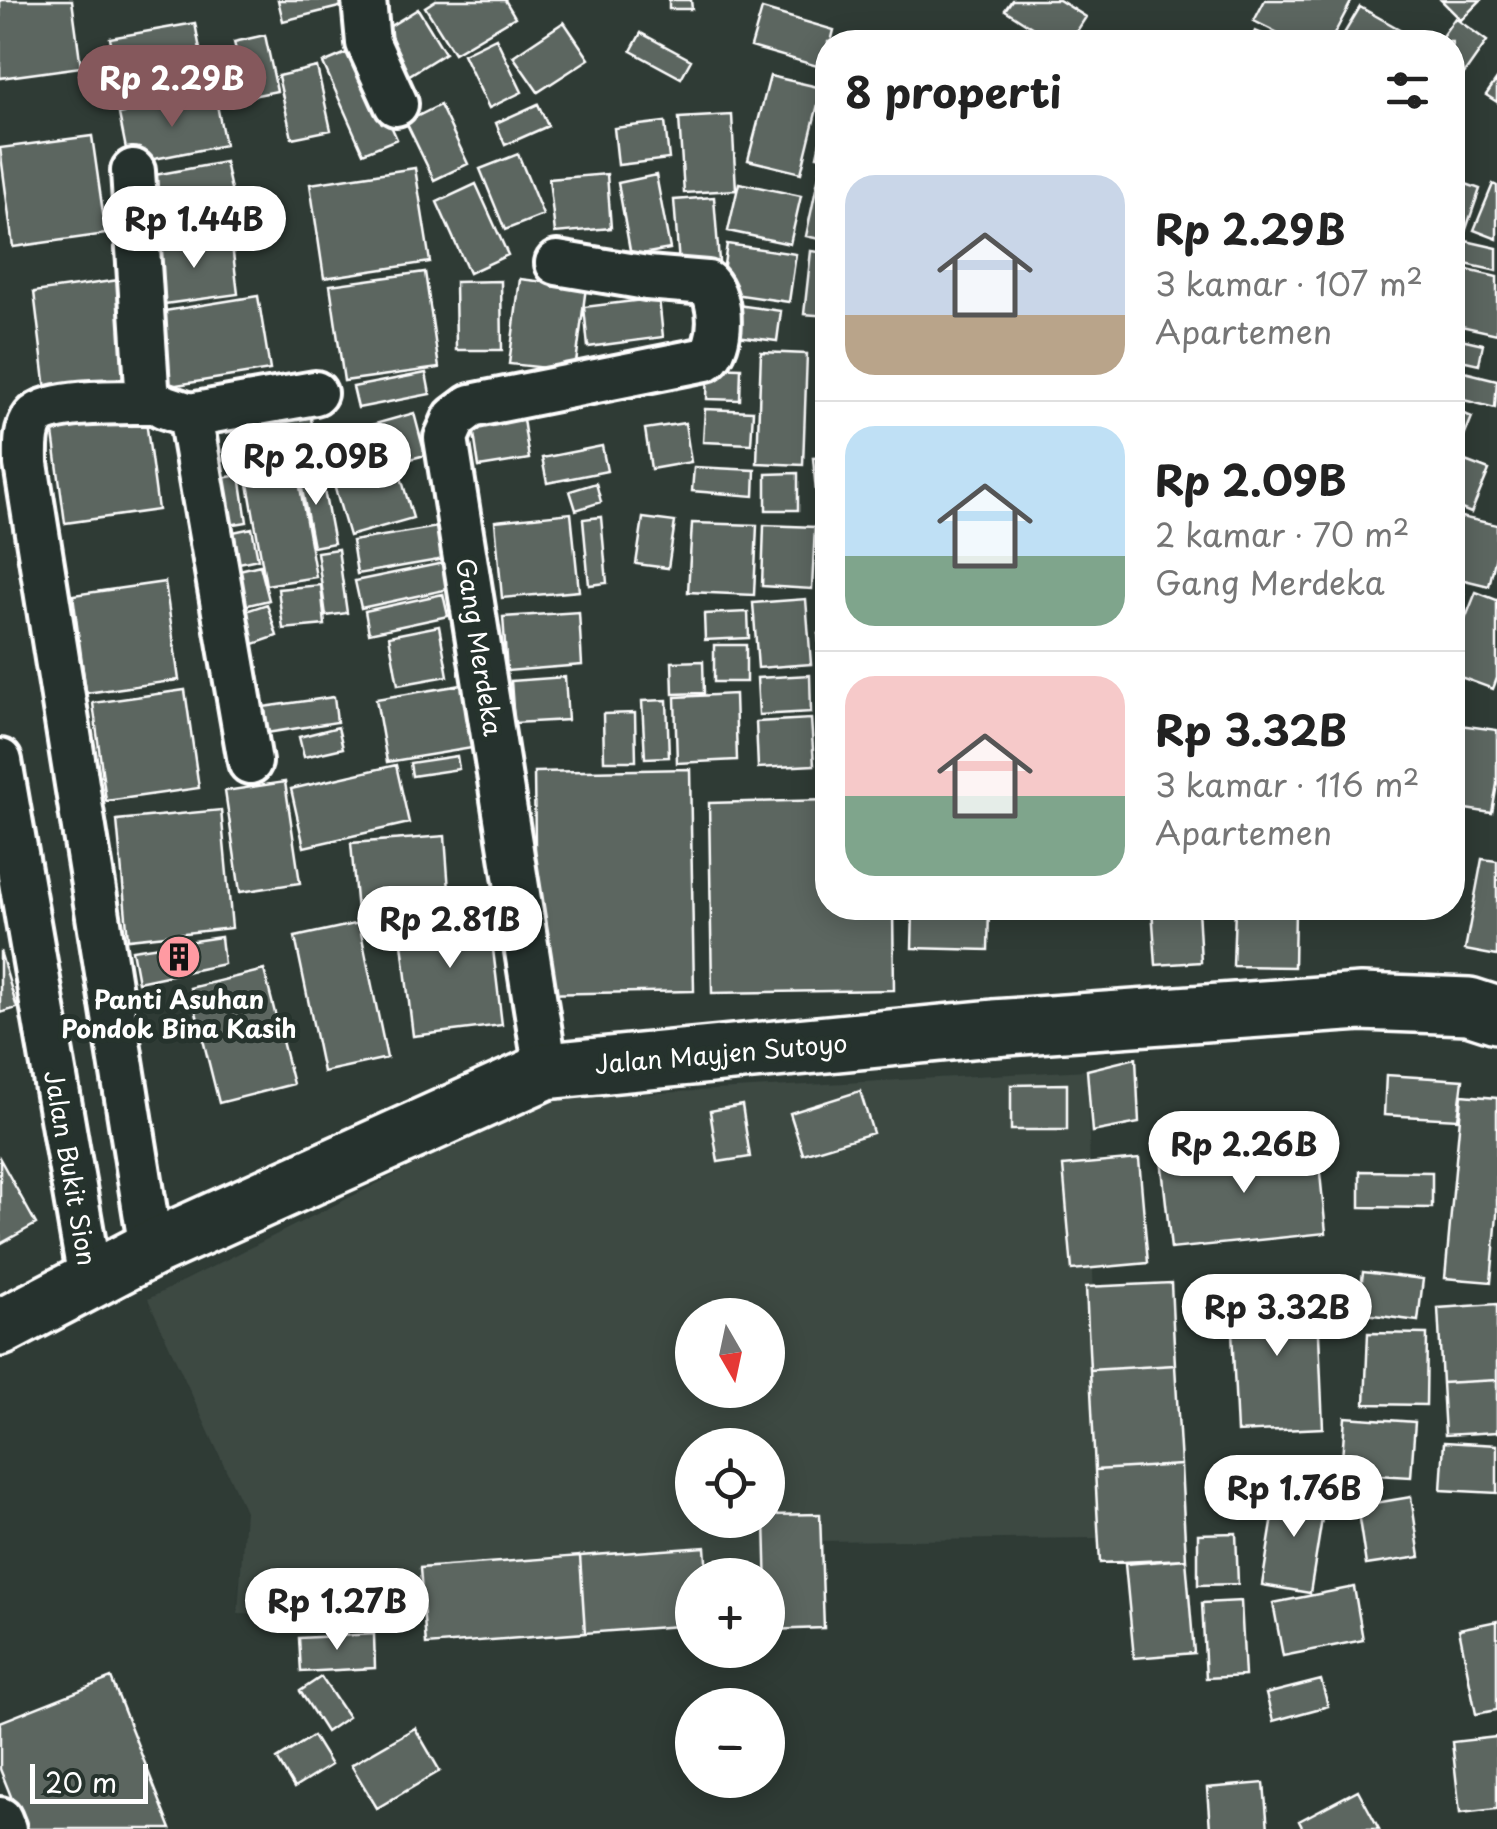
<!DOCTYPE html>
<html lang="id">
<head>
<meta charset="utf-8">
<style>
  :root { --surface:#fff; --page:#f6f6f6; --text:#222; --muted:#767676; --line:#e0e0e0; --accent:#85585c }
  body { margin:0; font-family:"Playpen Sans",sans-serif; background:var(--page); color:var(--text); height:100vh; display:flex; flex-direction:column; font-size:38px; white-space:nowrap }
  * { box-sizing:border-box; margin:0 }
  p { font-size:32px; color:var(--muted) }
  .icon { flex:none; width:55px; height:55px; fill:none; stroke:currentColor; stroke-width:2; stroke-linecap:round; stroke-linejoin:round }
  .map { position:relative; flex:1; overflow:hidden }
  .sheet { position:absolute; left:815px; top:30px; width:650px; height:890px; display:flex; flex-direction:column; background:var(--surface); border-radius:40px; box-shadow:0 5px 25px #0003 }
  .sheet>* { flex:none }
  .needle { width:65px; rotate:171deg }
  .fabs { position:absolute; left:675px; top:1298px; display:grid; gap:20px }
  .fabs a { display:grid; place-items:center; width:110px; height:110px; border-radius:50%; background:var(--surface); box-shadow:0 5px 25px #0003; font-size:50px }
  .scale { position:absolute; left:30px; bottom:25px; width:118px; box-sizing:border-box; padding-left:10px; border:5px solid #fff; border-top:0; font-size:28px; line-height:35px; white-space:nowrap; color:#fff; -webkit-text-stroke:8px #26332d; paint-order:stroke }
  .price { position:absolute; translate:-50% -85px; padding:0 22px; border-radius:35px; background:#fff; color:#222; font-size:32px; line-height:65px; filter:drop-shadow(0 2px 5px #0008) }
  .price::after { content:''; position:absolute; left:50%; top:60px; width:30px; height:22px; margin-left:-15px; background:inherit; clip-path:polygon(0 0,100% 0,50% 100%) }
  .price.current { background:var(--accent); color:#fff }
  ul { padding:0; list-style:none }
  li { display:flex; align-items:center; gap:30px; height:250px; padding:0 30px }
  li+li { border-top:2px solid var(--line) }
  li span { display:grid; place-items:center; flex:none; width:280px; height:200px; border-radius:30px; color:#555 }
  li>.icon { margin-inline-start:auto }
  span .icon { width:120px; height:120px; fill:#fffc; stroke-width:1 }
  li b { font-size:42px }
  h2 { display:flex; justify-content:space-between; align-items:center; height:120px; padding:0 30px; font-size:42px }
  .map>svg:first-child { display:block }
  .built { fill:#3c4842; fill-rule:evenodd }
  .building { fill:#5b6661; stroke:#fff; stroke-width:2.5 }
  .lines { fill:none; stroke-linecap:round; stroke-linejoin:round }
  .street-casing { stroke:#fff; stroke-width:50 }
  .secondary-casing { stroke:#fff; stroke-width:62 }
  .street { stroke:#26332d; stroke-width:42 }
  .secondary { stroke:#26332d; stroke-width:55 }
  .labels { text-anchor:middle; stroke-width:10; stroke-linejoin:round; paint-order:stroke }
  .street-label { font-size:25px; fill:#fff; stroke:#26332d }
  .poi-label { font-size:25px; font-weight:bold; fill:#fff; stroke:#26332d }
</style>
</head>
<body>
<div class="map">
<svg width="1497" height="1829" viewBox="0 0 1497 1829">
  <rect width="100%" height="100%" fill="#2f3b35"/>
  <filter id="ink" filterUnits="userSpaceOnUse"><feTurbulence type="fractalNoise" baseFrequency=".01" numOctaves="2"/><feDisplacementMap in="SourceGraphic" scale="20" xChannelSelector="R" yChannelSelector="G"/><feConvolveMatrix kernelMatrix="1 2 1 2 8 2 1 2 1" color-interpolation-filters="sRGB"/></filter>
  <g filter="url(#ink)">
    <!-- built -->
    <path class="built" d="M1087,1070l14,468 -282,3v80h-51v-46h-76v47l-120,2 -334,-10 7,-103 -97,-212 397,-200zM692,1315h76v75h-76zM692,1445h76v75h-76z"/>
    <!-- building -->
    <path class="building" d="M0,0h72l9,67 -81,11z
      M278,0h76l1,3 -72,18z
      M436,0h69l10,17 -61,36 -29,-46z
      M669,0h22l1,9h-23z
      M1012,0h47l27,17 -16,25h-15l-50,-32z
      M1265,0h87l-22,42h-34l-42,-21z
      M1441,0h40l-20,20z
      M1360,7l41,23 -7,12h-55z
      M418,9l27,44 -47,29 -27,-44z
      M762,9l72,21 -3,12h-3l-4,26 -73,-21z
      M1455,18l32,23 -26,37 -9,-6v-30h-14z
      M564,22l25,37 -51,33 -25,-36z
      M195,23l13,69 -86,15 -12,-69z
      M1255,31l27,11h-32z
      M641,33l50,27 -10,18 -50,-27z
      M983,33l13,9h-21z
      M265,35l12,56 -30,6 -13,-55z
      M496,38l26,54 -33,16 -26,-54z
      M356,49l41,90 -34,14 -40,-90z
      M317,67l14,63 -39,8 -14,-62z
      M770,76l52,12 -21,85 -53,-13z
      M1497,79v23l-11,-7z
      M215,95l10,50 -96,19 -10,-50z
      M538,104l10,22 -43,19 -9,-22z
      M440,105l28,59 -34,16 -28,-58z
      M826,114h2v44l-11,-2z
      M732,115l4,75 -52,3 -5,-75z
      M665,122l4,37 -51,6 -4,-37z
      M92,136l14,98 -93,13 -13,-99z
      M518,154l25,61 -38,15 -25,-61z
      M225,162l11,51 -82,16 -10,-52z
      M821,166l7,1v74l-22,-5z
      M415,168l15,94 -106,16 -14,-94z
      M607,174l4,54 -56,5 -6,-54z
      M656,175l14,74 -39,7 -13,-73z
      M1455,180l25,9 -16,46 -12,-4z
      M739,183l62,13 -11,48 -62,-13z
      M476,184l32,71 -39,18 -32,-71z
      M1493,184l4,2v53l-23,-9z
      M714,197l6,77 -40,3 -6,-77z
      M231,237l7,57 -81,11 -8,-58z
      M1466,241l31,7v23l-36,-8z
      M727,244l69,10 -7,48 -69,-10z
      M811,251l17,2v63l-24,-2z
      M1459,268l38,9v57l-45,-10v-26z
      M425,272l14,96 -95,13 -14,-96z
      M126,279l13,98 -93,13 -12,-98z
      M520,279l66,8 -11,84 -66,-7z
      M501,281l1,69h-46l-1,-68z
      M258,296l12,74 -106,17 -12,-74z
      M659,298l4,39 -75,10 -4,-40z
      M723,303l58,8 -4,30 -57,-7z
      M1452,337l31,7 -4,20 -27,-6z
      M761,352l46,2 -4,111 -46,-2z
      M708,367l33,1 -1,32 -33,-1z
      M1452,369l45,11 -2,28 -43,-11z
      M426,373l4,21 -72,14 -5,-21z
      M308,400l10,61 -63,10 -10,-61z
      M705,409l48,2 -2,33 -48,-2z
      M1452,409l20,8 -14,35 -6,-2z
      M145,413l13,97 -93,13 -13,-97z
      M414,413l11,42 -81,22 -12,-41z
      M523,419l6,40 -50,8 -6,-40z
      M685,423l6,39 -40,7 -6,-40z
      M602,446l5,25 -60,12 -5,-25z
      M1452,456l37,14 -18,43 -19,-8z
      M828,457v45l-11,1 -4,-45z
      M398,467l15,51 -64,18 -15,-51z
      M694,467l61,3 -1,26 -62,-5z
      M320,469l14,74 -21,4 -14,-74z
      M297,470l19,107 -50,8 -19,-107z
      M798,473v37h-32v-36z
      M240,475l7,47 -37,6 -8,-47z
      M596,483l5,19 -25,8 -6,-19z
      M571,513l8,78 -77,7 -7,-77z
      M1452,515l45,10v27l-8,34 -37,-9z
      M601,517l6,66 -18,2 -6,-66z
      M643,518l32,4 -7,46 -32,-4z
      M692,523l65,2 -3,70 -66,-3z
      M764,525l51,2 -3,62 -50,-3z
      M823,525h5v64h-5z
      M444,526l6,32 -93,16 -5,-33z
      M252,528l6,31 -33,7 -6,-31z
      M338,549l9,64 -21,3 -9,-64z
      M453,561l5,26 -97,21 -6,-27z
      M260,565l9,35 -29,7 -9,-35z
      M165,582l14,98 -93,13 -13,-98z
      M321,585l4,40 -42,4 -5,-40z
      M1452,591l12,3 -12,46z
      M1476,592l21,8v78l-4,11 -41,-15v-22z
      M443,594l5,22 -79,17 -4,-22z
      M806,599l5,65 -53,4 -5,-65z
      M820,603h8v24h-7z
      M267,604l10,32 -29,10 -11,-32z
      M579,612l3,53 -75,6 -4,-54z
      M748,612l1,26 -44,2 -1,-26z
      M439,626l9,50 -50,9 -9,-49z
      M828,632v49l-5,1 -5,-49z
      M714,645h32v37h-32z
      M703,661l1,32 -31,1 -1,-32z
      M810,675l1,37 -52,3 -2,-37z
      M565,677l3,43 -54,3 -3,-42z
      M468,684l10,63 -91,15 -11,-63z
      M185,690l14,98 -93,13 -13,-98z
      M735,694l2,66 -60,3 -2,-66z
      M334,697l3,25 -77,12 -4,-26z
      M667,700l2,57 -24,1 -3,-57z
      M635,713l1,48h-32l-1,-47z
      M811,719l3,46 -56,3 -2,-46z
      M1452,724l45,6v54l-5,29 -40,-6z
      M338,727l5,21 -39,9 -5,-20z
      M457,756l2,13 -47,7 -2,-13z
      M396,765l13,58 -105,24 -13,-58z
      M690,769l4,222 -157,3 -3,-222z
      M285,782l15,101 -60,9 -15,-101z
      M828,800v108h65l1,82 -182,3 -3,-190z
      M221,810l11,118 -104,11 -11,-119z
      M445,836l5,68 -93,8 -6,-69z
      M1482,859l15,2v95l-32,-6z
      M488,907l14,118 -89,11 -14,-118z
      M913,908h76l-1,42 -76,-2z
      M1152,908h46l3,54 -45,3z
      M1235,908h60l-1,59 -61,-1z
      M359,923l28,135 -64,14 -28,-135z
      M221,937l3,27 -86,18 -6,-32z
      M0,951l17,57 -17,5z
      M264,970l29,114 -74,19 -29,-115z
      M1136,1058l3,65 -47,9 -5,-62z
      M1386,1075l77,5 -5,39 -74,-4z
      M1067,1084v46h-56v-45z
      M860,1091l13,42 -70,21 -13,-41z
      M1462,1095l35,3v117l-6,67 -46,-4z
      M742,1105l8,52 -32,5 -8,-51z
      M1317,1143l9,90 -155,16 -10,-91z
      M0,1159l36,65 -36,20z
      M1139,1159l9,104 -76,7 -9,-104z
      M1360,1171l72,1v36l-72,-1z
      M1363,1272l60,7 -5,42 -60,-8z
      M1171,1283l4,82 -85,5 -4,-83z
      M1317,1287l6,141 -86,4 -7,-142z
      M1497,1304v76l-55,3 -4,-75z
      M1368,1333l59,1 -1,71 -61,-1z
      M1175,1365l6,100 -86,5 -5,-100z
      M1497,1380v52l-52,3 -3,-52z
      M1345,1417l70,5 -4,55 -70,-4z
      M1444,1442l53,3v48l-56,-3z
      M1181,1465l5,94 -86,4 -5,-93z
      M1278,1486l48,8 -16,99 -48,-8z
      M1411,1497l9,60 -54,8 -9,-59z
      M820,1514l4,114 -56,2 -3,-110h3v-5z
      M1236,1533l2,51 -40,1v-51z
      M705,1547l2,28h-15v50l-107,8 -5,-77z
      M580,1556l5,77 -159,12 -6,-77z
      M1186,1559l8,94 -60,5 -9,-94z
      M1354,1587l9,53 -80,16 -10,-53z
      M1241,1601l4,75 -39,2 -4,-75z
      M1497,1621v89l-21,4 -17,-85z
      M374,1634l1,34 -74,4 -2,-34z
      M321,1677l27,40 -22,15 -26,-41z
      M111,1678l60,151h-147l-24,-60v-47z
      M1321,1680l7,26 -55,15 -7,-27z
      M415,1728l25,43 -63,37 -26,-43z
      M313,1736l18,29 -37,23 -17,-29z
      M1497,1737v72l-37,4 -8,-71z
      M1264,1783l4,46h-58l-3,-41z
      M1358,1790l21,39h-76l-4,-8z"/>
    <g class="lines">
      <!-- street casing -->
      <g class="street-casing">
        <path id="street" d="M364,0l4,43 28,61
          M133,171l15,231c-24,0 -100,-2 -114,16 -10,13 -8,32 -8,46l125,785
          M163,406l27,9 125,-22
          M190,415l60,347
          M0,761l90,518
          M546,1071l-100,-633 9,-20 16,-12 235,-47c17,-14 17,-60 1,-76l-60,-5 -90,-15
          M0,1819l4,10"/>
      </g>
      <!-- secondary casing -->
      <g class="secondary-casing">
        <path id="secondary" d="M0,1328l151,-79 395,-178 447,-43 368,-26 108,4 28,9"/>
      </g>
      <!-- street -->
      <use href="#street" class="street"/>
      <!-- secondary -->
      <use href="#secondary" class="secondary"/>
    </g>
  </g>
  <!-- icons -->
  <defs>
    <g id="building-disc" transform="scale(2.25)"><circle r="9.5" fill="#ff9aa2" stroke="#26332d"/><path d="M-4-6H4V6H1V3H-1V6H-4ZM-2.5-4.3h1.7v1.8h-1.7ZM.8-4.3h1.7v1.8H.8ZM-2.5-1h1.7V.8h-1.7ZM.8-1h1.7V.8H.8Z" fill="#111"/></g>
  </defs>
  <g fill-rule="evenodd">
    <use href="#building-disc" x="179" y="957"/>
  </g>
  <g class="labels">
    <!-- street labels -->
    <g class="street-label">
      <text transform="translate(479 647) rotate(81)" y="9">Gang Merdeka</text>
      <text transform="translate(721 1054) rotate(-5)" y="9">Jalan Mayjen Sutoyo</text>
      <text transform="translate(70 1168) rotate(80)" y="9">Jalan Bukit Sion</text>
    </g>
    <!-- poi labels -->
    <g class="poi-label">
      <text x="179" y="1009">Panti Asuhan<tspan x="179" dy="29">Pondok Bina Kasih</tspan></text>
    </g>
  </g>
</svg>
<div class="fabs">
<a><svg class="needle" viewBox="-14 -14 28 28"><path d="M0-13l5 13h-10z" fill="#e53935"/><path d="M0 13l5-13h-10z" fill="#767676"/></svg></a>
<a><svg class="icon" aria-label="locate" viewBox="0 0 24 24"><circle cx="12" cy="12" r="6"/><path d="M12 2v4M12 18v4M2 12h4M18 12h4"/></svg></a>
<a>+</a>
<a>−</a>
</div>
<div class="scale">20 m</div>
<b class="price current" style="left:172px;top:130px">Rp 2.29B</b>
<b class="price" style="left:194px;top:271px">Rp 1.44B</b>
<b class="price" style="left:316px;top:508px">Rp 2.09B</b>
<b class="price" style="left:450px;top:971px">Rp 2.81B</b>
<b class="price" style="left:1244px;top:1196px">Rp 2.26B</b>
<b class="price" style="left:1277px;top:1359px">Rp 3.32B</b>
<b class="price" style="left:1294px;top:1540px">Rp 1.76B</b>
<b class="price" style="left:337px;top:1653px">Rp 1.27B</b>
<section class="sheet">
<h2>8 properti<svg class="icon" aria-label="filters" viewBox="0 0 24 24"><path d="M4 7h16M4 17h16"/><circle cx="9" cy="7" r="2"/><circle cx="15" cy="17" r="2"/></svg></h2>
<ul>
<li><span style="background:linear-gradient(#c9d6e8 70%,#b9a48a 0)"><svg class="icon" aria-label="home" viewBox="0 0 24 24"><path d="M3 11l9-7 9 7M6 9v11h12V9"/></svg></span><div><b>Rp 2.29B</b><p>3 kamar · 107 m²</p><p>Apartemen</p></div></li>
<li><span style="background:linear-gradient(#bfe0f5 65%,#7fa58c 0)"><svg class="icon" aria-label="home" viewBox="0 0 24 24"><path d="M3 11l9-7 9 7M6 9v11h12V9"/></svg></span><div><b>Rp 2.09B</b><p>2 kamar · 70 m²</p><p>Gang Merdeka</p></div></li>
<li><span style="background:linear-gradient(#f6c9c9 60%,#7fa58c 0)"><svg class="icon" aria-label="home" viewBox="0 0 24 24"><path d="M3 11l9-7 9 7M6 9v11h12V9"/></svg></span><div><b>Rp 3.32B</b><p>3 kamar · 116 m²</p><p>Apartemen</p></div></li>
</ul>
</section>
</div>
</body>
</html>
